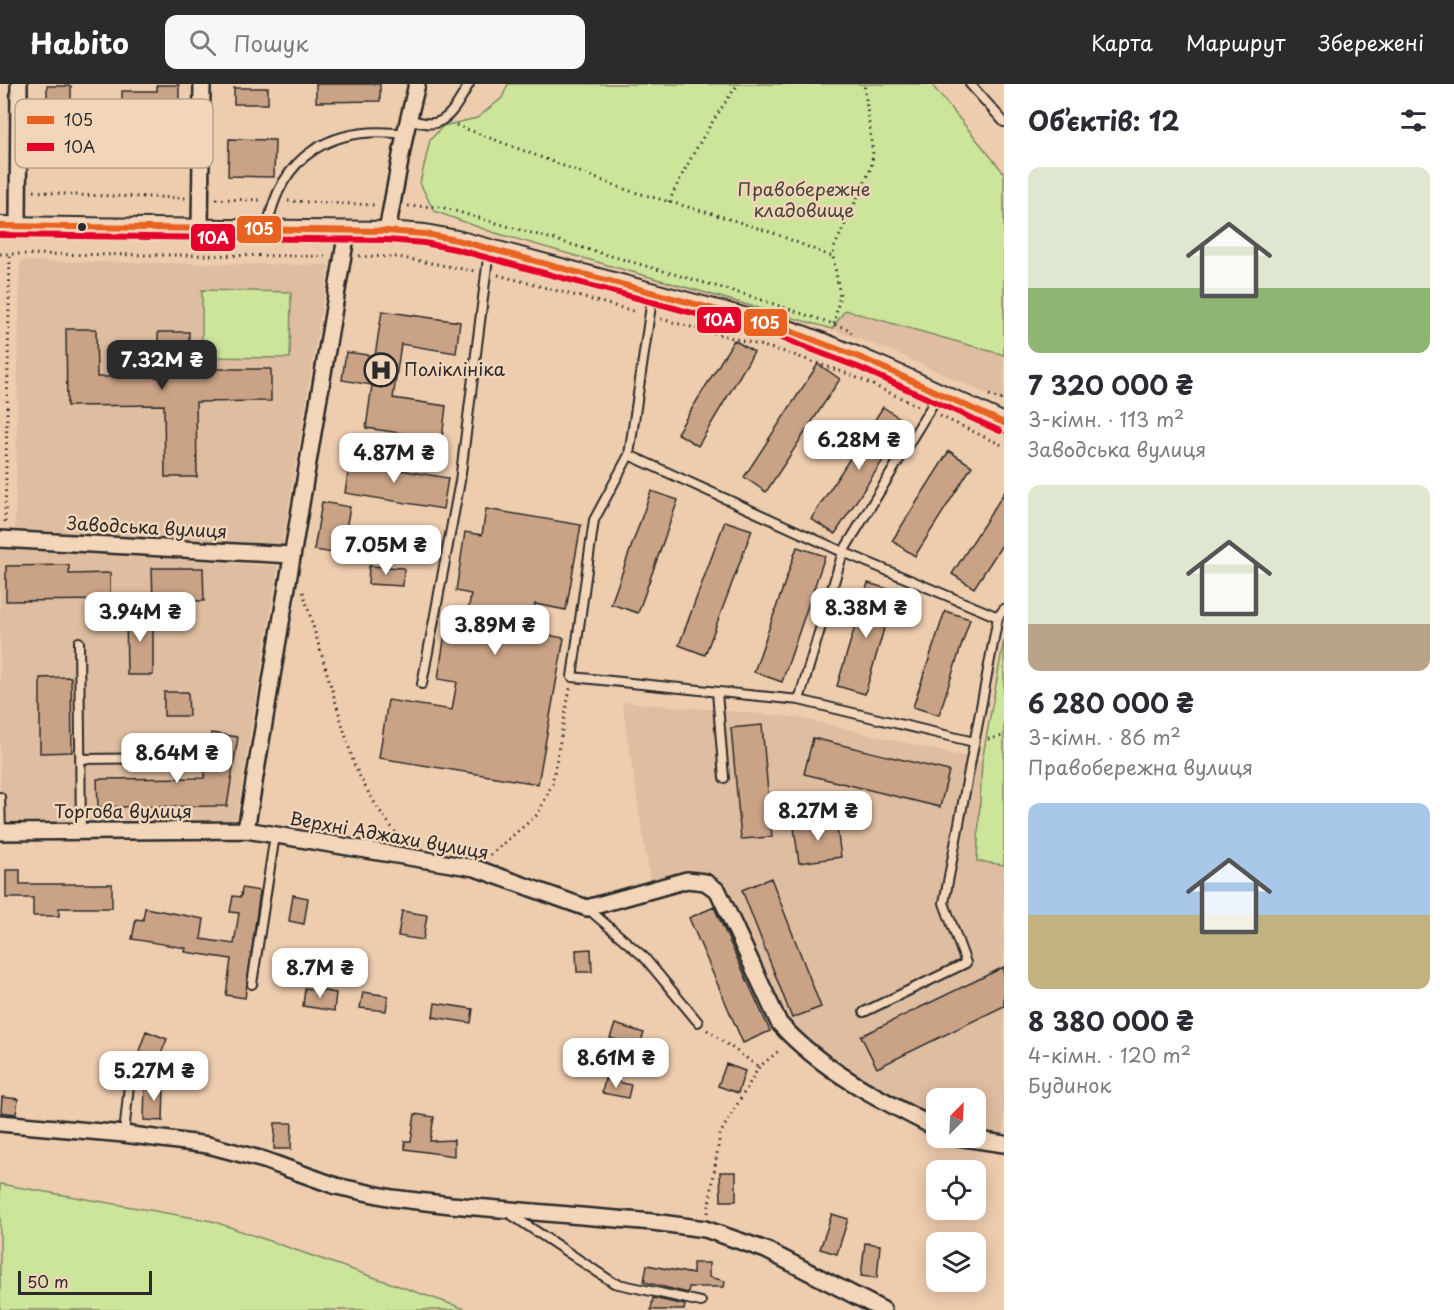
<!DOCTYPE html>
<html lang="uk">
<head>
<meta charset="utf-8">
<style>
  :root { --surface:#fff; --page:#f7f7f7; --text:#2b2b33; --muted:#7c7c81; --accent:#2b2b2b }
  body { margin:0; font-family:"Playpen Sans",sans-serif; background:var(--page); color:var(--text); height:100vh; display:flex; flex-direction:column; font-size:22px; white-space:nowrap }
  * { box-sizing:border-box; margin:0 }
  p { font-size:20px; color:var(--muted) }
  .icon { flex:none; width:33px; height:33px; fill:none; stroke:currentColor; stroke-width:2; stroke-linecap:round; stroke-linejoin:round }
  .map { position:relative; flex:1; overflow:hidden }
  .side { display:flex; flex-direction:column; background:var(--surface); width:450px }
  .side>* { flex:none }
  .needle { width:39px; rotate:24deg }
  .fabs { position:absolute; left:926px; top:1004px; display:grid; gap:12px }
  .fabs a { display:grid; place-items:center; width:60px; height:60px; border-radius:12px; background:var(--surface); box-shadow:0 3px 15px #0003; font-size:30px }
  .scale { position:absolute; left:18px; bottom:15px; width:134px; box-sizing:border-box; padding-left:6px; border:3px solid #2b2b2b; border-top:0; font-size:16px; line-height:21px; white-space:nowrap; color:#2b2b2b; -webkit-text-stroke:4px #f3d5b9; paint-order:stroke }
  .price { position:absolute; translate:-50% -51px; padding:0 14px; border-radius:12px; background:#fff; color:#222; font-size:20px; line-height:39px; filter:drop-shadow(0 2px 3px #0008) }
  .price::after { content:''; position:absolute; left:50%; top:36px; width:18px; height:14px; margin-left:-9px; background:inherit; clip-path:polygon(0 0,100% 0,50% 100%) }
  .price.selected { background:var(--accent); color:#fff }
  ul { padding:0; list-style:none }
  li { display:grid; align-content:center; gap:12px; height:318px; padding:0 24px }
  li span { display:grid; place-items:center; height:186px; border-radius:12px; color:#555 }
  li>.icon { margin-inline-start:auto }
  span .icon { width:108px; height:108px; fill:#fffc; stroke-width:1 }
  li b { font-size:26px }
  h2 { display:flex; justify-content:space-between; align-items:center; height:72px; padding:0 24px; font-size:26px }
  header { display:flex; align-items:center; gap:36px; box-sizing:border-box; height:84px; padding:0 30px; background:var(--accent); color:#fff }
  header strong { font-size:28px }
  nav { display:flex; gap:33px; margin-inline-start:auto; font-size:21px }
  .search { width:420px; height:54px; background:var(--page); display:flex; align-items:center; gap:15px; box-sizing:border-box; padding:0 21px; border-radius:12px; color:var(--muted); font-size:22px }
  main { display:flex; flex:1; min-height:0 }
  .map>svg:first-child { display:block }
  .built { fill:#dfbda0 }
  .green { fill:#cce59b; stroke:#7c8863; stroke-width:1.5 }
  .building { fill:#caa386; stroke:#2b2b2b; stroke-width:1.5 }
  .lines { fill:none; stroke-linecap:round; stroke-linejoin:round }
  .service-casing { stroke:#2b2b2b; stroke-width:12 }
  .minor-casing { stroke:#2b2b2b; stroke-width:20 }
  .tertiary-casing { stroke:#2b2b2b; stroke-width:22 }
  .path { stroke:#2b2b2b; stroke-width:3; stroke-dasharray:1.5 4.5; stroke-linecap:butt }
  .service { stroke:#f3d5b9; stroke-width:8 }
  .minor { stroke:#f3d5b9; stroke-width:15 }
  .tertiary { stroke:#f3d5b9; stroke-width:18 }
  .bus-1-casing { stroke:#f3d5b9; stroke-width:10 }
  .bus-2-casing { stroke:#f3d5b9; stroke-width:10 }
  .bus-1 { stroke:#e86222; stroke-width:6 }
  .bus-2 { stroke:#e4002b; stroke-width:6 }
  .bus-dot { fill:#2b2b2b; stroke:#f3d5b9; stroke-width:2 }
  .labels { text-anchor:middle; stroke-width:5; stroke-linejoin:round; paint-order:stroke }
  .park-label { font-size:18px; fill:#43473c; stroke:#f3d5b9 }
  .poi-label { font-size:18px; fill:#2b2b2b; stroke:#f3d5b9; text-anchor:start }
  .street-label { font-size:18px; fill:#2b2b2b; stroke:#f3d5b9 }
  .key { fill:#f3d5b9; stroke:#b7a28e; stroke-width:1.5 }
  .key-label { font-size:16px; fill:#2b2b2b }
  .line-badge { stroke:#f3d5b9; stroke-width:2 }
  .badge-label { font-size:16px; text-anchor:middle; font-weight:bold; fill:#fff }
</style>
</head>
<body>
<header>
<strong>Habito</strong>
<div class="search"><svg class="icon" aria-label="search" viewBox="0 0 24 24"><circle cx="10" cy="10" r="6"/><path d="M15 15l6 6"/></svg>Пошук</div>
<nav><a>Карта</a><a>Маршрут</a><a>Збережені</a></nav>
</header>
<main>
<div class="map">
<svg width="1004" height="1226" viewBox="0 0 1004 1226">
  <rect width="100%" height="100%" fill="#eeccae"/>
  <filter id="ink" filterUnits="userSpaceOnUse"><feTurbulence type="fractalNoise" baseFrequency=".0167" numOctaves="2"/><feDisplacementMap in="SourceGraphic" scale="12" xChannelSelector="R" yChannelSelector="G"/><feConvolveMatrix kernelMatrix="1 2 1 2 8 2 1 2 1" color-interpolation-filters="sRGB"/></filter>
  <g filter="url(#ink)">
    <!-- built -->
    <path class="built" d="M20,177l309,4 -47,280 -267,-16z
      M845,226l159,45v47l-103,-47 -69,-26z
      M0,465l278,17 -42,254 -236,1z
      M622,618l174,15 186,44 -5,100 27,4v270l-29,-5v-32h-39v20l-49,-26 -72,-46 -16,-14 -12,-14 -61,-133 -17,-12 -22,-2 -37,9z"/>
    <!-- green -->
    <path class="green" d="M508,0h423l73,89v182l-159,-45 -13,19 -340,-97 -58,-21 -14,-28 10,-43 13,-14 34,-8 25,-20z
      M202,206l89,2 -1,66 -88,-1z
      M1004,556v225l-27,-4 5,-100z
      M0,1100l212,37 256,89h-468z"/>
    <!-- building -->
    <path class="building" d="M316,0h64v17l-64,1z
      M157,1h22v25l-57,1v-20h35z
      M47,2h24v23h-24z
      M234,4h34v16h-34z
      M229,55l46,1 -1,37 -46,-1z
      M382,227l78,11 -4,31 -55,-9 -8,54 53,8 -4,33 -76,-11 6,-43 -30,-5 4,-28 29,4z
      M66,245h30l1,48h62l-1,-45h31v37h82v32l-75,1 1,75h-32l-1,-72 -97,1z
      M734,256l20,12 -56,94 -21,-13z
      M818,280l22,15 -74,113 -22,-15z
      M883,323l24,16 -72,111 -24,-15z
      M949,367l23,15 -57,90 -23,-15z
      M351,370l33,6 -1,7 65,11 -5,31 -98,-16z
      M651,407l27,9 -40,113 -27,-9z
      M1004,409v49l-30,46 -22,-14z
      M322,418l28,5 -4,22 -9,-1 -4,25 -19,-3z
      M486,425l95,16 -15,85 -31,-6 -4,28 33,6 -26,146 -159,-26 9,-58 64,10 5,-28 -19,-3 8,-52 11,2 1,-7 8,1 5,-29 -15,-3 9,-59 17,3z
      M725,437l27,9 -47,125 -26,-10z
      M797,463l28,9 -43,126 -28,-10z
      M69,481v9l41,-1v27l-104,1v-35z
      M369,482l35,2 -1,18 -35,-2z
      M152,484h51l1,33h-51z
      M868,499l27,8 -30,103 -28,-8z
      M126,527h27v64h-26z
      M945,527l25,8 -31,96 -26,-8z
      M71,593l1,75 -32,1v-75z
      M164,608h24l1,24h-25z
      M762,641l10,112 -31,2 -10,-111z
      M211,649l27,4 -11,69 -129,1 -1,-28 107,-1z
      M813,654l136,33 -9,36 -136,-33z
      M836,737l5,36 -42,6 -5,-36z
      M6,786h14v14h92v24h-53v8h-26v-18h-27z
      M771,794l50,129 -29,11 -50,-128z
      M242,804l18,3 -15,107 -19,-3 5,-36 -46,-7 1,-4 -54,-9 4,-20 7,1 2,-12 59,11 -3,20 33,5 5,-31 -9,-1 3,-16 8,1z
      M293,811l15,3 -4,26 -15,-3z
      M714,823l56,124 -27,12 -54,-125z
      M402,827l25,4 -4,25 -25,-4z
      M591,865l1,23h-15l-1,-22z
      M1004,883v39l-127,62 -16,-32z
      M305,904l31,5 -2,18 -31,-5z
      M363,908l25,4 -2,15 -26,-3z
      M435,919l38,6 -2,14 -38,-6z
      M615,940l29,9 -5,14 -29,-9z
      M146,947l21,8 -8,20 -20,-8z
      M726,980l19,7 -7,22 -20,-7z
      M605,995l26,6 -3,13 -26,-5z
      M145,1000l19,1 -1,36 -19,-1z
      M2,1013l16,2 -2,15 -15,-2z
      M415,1030l19,3 -4,24 24,-1v16l-49,-7v-8h6z
      M275,1039h17l-1,26h-17z
      M720,1088h16v29h-15z
      M832,1130l16,5 -11,35 -17,-5z
      M865,1159l15,2 -3,33 -16,-2z
      M693,1179h16v14l16,4 -1,6h-35l-1,6 -44,-11 3,-17 46,9z
      M653,1214l32,7 -1,5h-33z"/>
    <g class="lines">
      <!-- service casing -->
      <g class="service-casing">
        <path id="service" d="M970,0l34,38
          M408,35c9,2 21,7 30,3 14,-5 24,-26 31,-38
          M19,73l183,3
          M267,145c13,-74 65,-105 138,-95
          M653,208l-24,163 -35,65 -22,157 227,23 175,42
          M629,371l214,97 155,65
          M79,558l2,190
          M422,600l38,-203 29,-231
          M717,608l7,86
          M799,616l44,-148 96,-158
          M80,675l97,-1
          M0,713l1,35
          M587,824l57,49 54,65
          M252,900l23,-149
          M864,928l102,-49 -22,-60 54,-286 6,-8
          M124,1050l5,-49
          M510,1130l104,69 87,19"/>
      </g>
      <!-- minor casing -->
      <g class="minor-casing">
        <path id="minor" d="M18,142l1,-142
          M200,144l2,-144
          M387,147l18,-97 12,-50
          M0,455l292,16
          M246,746l101,-599
          M0,748l246,-2 229,38 112,40 100,-28 18,2 13,9 61,132c42,47 102,77 157,105
          M0,1039l124,11 84,11 56,15 72,26 56,12 59,7 202,17 52,7 61,21 117,60
          M958,1053l46,7"/>
      </g>
      <!-- tertiary casing -->
      <g class="tertiary-casing">
        <path id="tertiary" d="M0,142l387,5 38,3 32,6 320,86c79,27 152,62 227,97"/>
      </g>
      <!-- path -->
      <path class="path" d="M456,41l171,65 93,26 56,18 57,23
        M34,107l41,4 111,3
        M216,115l45,1
        M288,117l87,4
        M669,118c19,-42 42,-80 69,-118
        M408,122l33,1 309,89 98,33 4,5
        M0,170l325,2
        M359,172l39,1 76,14
        M498,191l139,37
        M661,235l124,33 66,23 67,31
        M834,240l6,-29 -7,-38 1,-9 37,-80 2,-14 -9,-70
        M989,311l15,6
        M940,332l64,30
        M5,438l5,-268
        M303,508l51,172c13,29 28,52 47,75
        M988,655l16,-3
        M490,771l48,-41 14,-30 18,-96
        M707,946l52,37
        M708,1129l12,-79 39,-67 22,-18"/>
      <!-- service -->
      <use href="#service" class="service"/>
      <!-- minor -->
      <use href="#minor" class="minor"/>
      <!-- tertiary -->
      <use href="#tertiary" class="tertiary"/>
      <!-- bus-1 casing -->
      <g class="bus-1-casing">
        <path id="bus-1" d="M0,142l387,5 38,3 32,6 320,86 87,33 140,64"/>
      </g>
      <!-- bus-2 casing -->
      <g class="bus-2-casing">
        <path id="bus-2" d="M0,151l387,5 37,3 31,6 319,86 86,33 140,63"/>
      </g>
      <!-- bus-1 -->
      <use href="#bus-1" class="bus-1"/>
      <!-- bus-2 -->
      <use href="#bus-2" class="bus-2"/>
    </g>
  </g>
  <!-- icons -->
  <defs>
    <g id="hospital-ring" transform="scale(1.725)"><circle r="9.5" fill="#f3d5b9" stroke="#2b2b2b" stroke-width="1.5"/><path d="M-5-5h3v3.5h4V-5h3V5h-3V1.5h-4V5h-3Z" fill="#2b2b2b"/></g>
  </defs>
  <g fill-rule="evenodd">
    <use href="#hospital-ring" x="381" y="286"/>
  </g>
  <!-- markers -->
  <circle class="bus-dot" cx="82" cy="143" r="5"/>
  <g class="labels">
    <!-- park labels -->
    <g class="park-label">
      <text x="804" y="112">Правобережне<tspan x="804" dy="21">кладовище</tspan></text>
    </g>
    <!-- poi labels -->
    <g class="poi-label">
      <text x="404" y="292">Поліклініка</text>
    </g>
    <!-- street labels -->
    <g class="street-label">
      <text transform="translate(147 444) rotate(3)" y="6">Заводська вулиця</text>
      <text x="123" y="734">Торгова вулиця</text>
      <text transform="translate(389 752) rotate(10)" y="6">Верхні Аджахи вулиця</text>
    </g>
  </g>
  <!-- legend -->
  <rect x="15" y="15" width="198" height="69" rx="9" class="key"/>
  <rect x="27" y="32" width="27" height="8" fill="#e86222"/>
  <rect x="27" y="59" width="27" height="8" fill="#e4002b"/>
  <g class="key-label">
    <text x="64" y="42">105</text>
    <text x="64" y="69">10А</text>
  </g>
  <g class="line-badge">
    <rect x="236" y="131" width="46" height="29" rx="6" fill="#e86222"/>
    <rect x="190" y="139" width="46" height="29" rx="6" fill="#e4002b"/>
    <rect x="696" y="222" width="46" height="28" rx="6" fill="#e4002b"/>
    <rect x="743" y="224" width="45" height="29" rx="6" fill="#e86222"/>
  </g>
  <g class="badge-label">
    <text x="259" y="151">105</text>
    <text x="213" y="160">10А</text>
    <text x="719" y="242">10А</text>
    <text x="765" y="245">105</text>
  </g>
</svg>
<div class="fabs">
<a><svg class="needle" viewBox="-14 -14 28 28"><path d="M0-13l5 13h-10z" fill="#e53935"/><path d="M0 13l5-13h-10z" fill="#7c7c81"/></svg></a>
<a><svg class="icon" aria-label="locate" viewBox="0 0 24 24"><circle cx="12" cy="12" r="6"/><path d="M12 2v4M12 18v4M2 12h4M18 12h4"/></svg></a>
<a><svg class="icon" aria-label="layers" viewBox="0 0 24 24"><path d="M12 4l9 5-9 5-9-5zM3 14l9 5 9-5"/></svg></a>
</div>
<div class="scale">50 m</div>
<b class="price selected" style="left:162px;top:307px">7.32M ₴</b>
<b class="price" style="left:859px;top:387px">6.28M ₴</b>
<b class="price" style="left:394px;top:400px">4.87M ₴</b>
<b class="price" style="left:386px;top:492px">7.05M ₴</b>
<b class="price" style="left:866px;top:555px">8.38M ₴</b>
<b class="price" style="left:140px;top:559px">3.94M ₴</b>
<b class="price" style="left:495px;top:572px">3.89M ₴</b>
<b class="price" style="left:177px;top:700px">8.64M ₴</b>
<b class="price" style="left:818px;top:758px">8.27M ₴</b>
<b class="price" style="left:320px;top:915px">8.7M ₴</b>
<b class="price" style="left:616px;top:1005px">8.61M ₴</b>
<b class="price" style="left:154px;top:1018px">5.27M ₴</b>
</div>
<section class="side">
<h2>Об’єктів: 12<svg class="icon" aria-label="filters" viewBox="0 0 24 24"><path d="M4 7h16M4 17h16"/><circle cx="9" cy="7" r="2"/><circle cx="15" cy="17" r="2"/></svg></h2>
<ul>
<li><span style="background:linear-gradient(#dfe7d0 65%,#8fb573 0)"><svg class="icon" aria-label="home" viewBox="0 0 24 24"><path d="M3 11l9-7 9 7M6 9v11h12V9"/></svg></span><div><b>7 320 000 ₴</b><p>3-кімн. · 113 m²</p><p>Заводська вулиця</p></div></li>
<li><span style="background:linear-gradient(#dfe7d0 75%,#b9a48a 0)"><svg class="icon" aria-label="home" viewBox="0 0 24 24"><path d="M3 11l9-7 9 7M6 9v11h12V9"/></svg></span><div><b>6 280 000 ₴</b><p>3-кімн. · 86 m²</p><p>Правобережна вулиця</p></div></li>
<li><span style="background:linear-gradient(#a9c7e8 60%,#c2b280 0)"><svg class="icon" aria-label="home" viewBox="0 0 24 24"><path d="M3 11l9-7 9 7M6 9v11h12V9"/></svg></span><div><b>8 380 000 ₴</b><p>4-кімн. · 120 m²</p><p>Будинок</p></div></li>
</ul>
</section>
</main>
</body>
</html>
